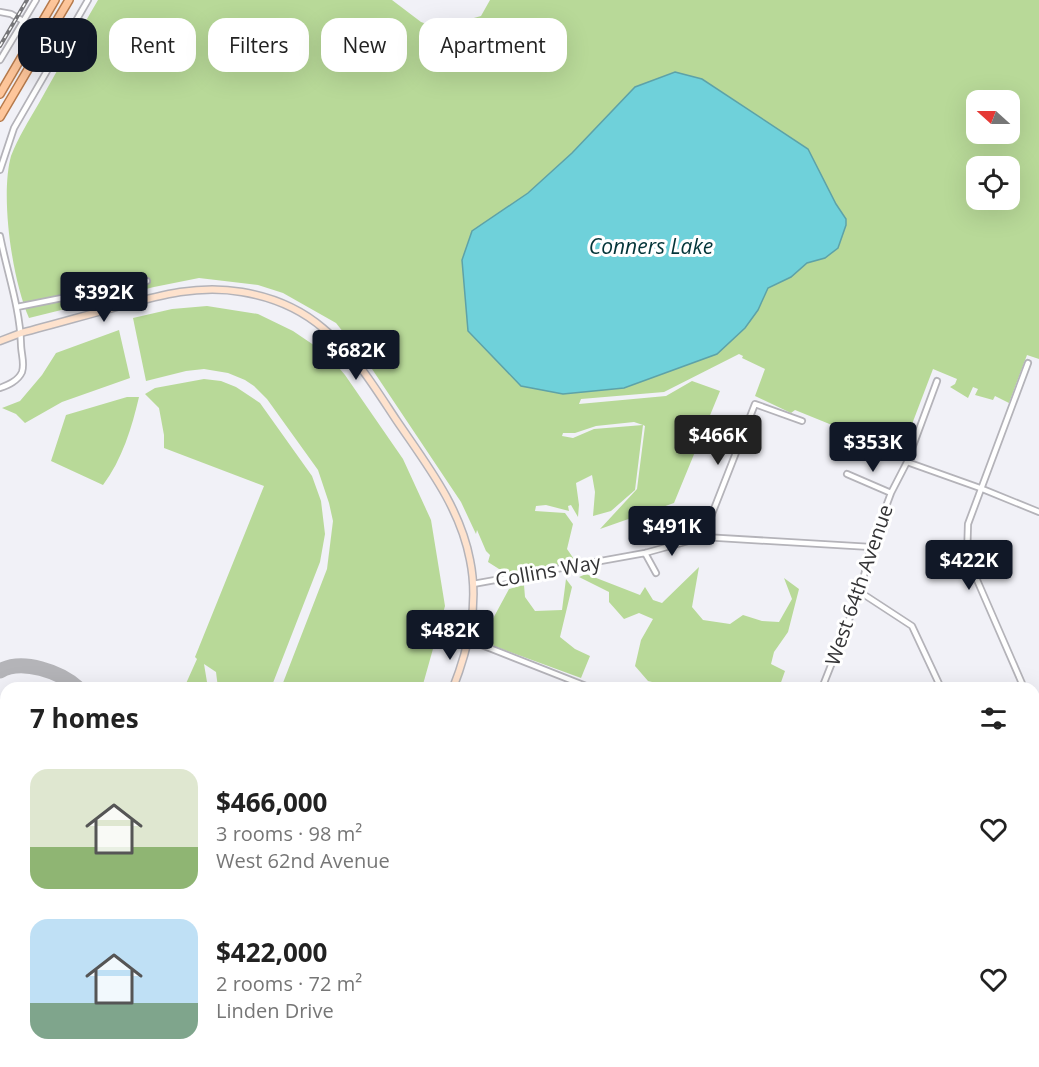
<!DOCTYPE html>
<html lang="en">
<head>
<meta charset="utf-8">
<style>
  :root { --surface:#fff; --page:#f2f2f2; --text:#222; --muted:#767676; --accent:#111827 }
  body { margin:0; font-family:"Open Sans",sans-serif; background:var(--page); color:var(--text); height:100vh; display:flex; flex-direction:column; font-size:22px; white-space:nowrap }
  * { box-sizing:border-box; margin:0 }
  p { font-size:20px; color:var(--muted) }
  .icon { flex:none; width:33px; height:33px; fill:none; stroke:currentColor; stroke-width:2; stroke-linecap:round; stroke-linejoin:round }
  .map { position:relative; flex:1; overflow:hidden }
  .drawer { position:absolute; left:0px; top:682px; width:1040px; height:386px; display:flex; flex-direction:column; background:var(--surface); border-radius:18px 18px 0 0; box-shadow:0 6px 24px #0002 }
  .drawer>* { flex:none }
  .hud { position:absolute; left:18px; top:18px; width:600px; height:54px; display:flex; gap:12px }
  .needle { width:39px; rotate:291deg }
  .fabs { position:absolute; left:966px; top:90px; display:grid; gap:12px }
  .fabs a { display:grid; place-items:center; width:54px; height:54px; border-radius:12px; background:var(--surface); box-shadow:0 6px 24px #0002; font-size:30px }
  .price { position:absolute; translate:-50% -51px; padding:0 14px; border-radius:6px; background:var(--accent); color:#fff; font-size:20px; line-height:39px; filter:drop-shadow(0 2px 3px #0008) }
  .price::after { content:''; position:absolute; left:50%; top:36px; width:18px; height:14px; margin-left:-9px; background:inherit; clip-path:polygon(0 0,100% 0,50% 100%) }
  .price.selected { background:#222; color:#fff }
  ul { padding:0; list-style:none }
  li { display:flex; align-items:center; gap:18px; height:150px; padding:0 30px }
  li span { display:grid; place-items:center; flex:none; width:168px; height:120px; border-radius:18px; color:#555 }
  li>.icon { margin-inline-start:auto }
  span .icon { width:72px; height:72px; fill:#fffc; stroke-width:1 }
  li b { font-size:26px }
  h2 { display:flex; justify-content:space-between; align-items:center; height:72px; padding:0 30px; font-size:26px }
  .pill { padding:0 21px; border-radius:18px; background:var(--surface); box-shadow:0 6px 24px #0002; font-size:21px; line-height:54px }
  .pill.selected { background:var(--accent); color:#fff }
  .map>svg:first-child { display:block }
  .green { fill:#b8d998; fill-rule:evenodd }
  .water { fill:#6fd1da; stroke:#5da2a8; stroke-width:1.5 }
  .lines { fill:none; stroke-linecap:round; stroke-linejoin:round }
  .stream { stroke:#5da2a8; stroke-width:1.5 }
  .taxiway { stroke:#b4b4b8; stroke-width:15 }
  .runway { stroke:#b4b4b8; stroke-width:38 }
  .minor-casing { stroke:#b4b3b9; stroke-width:8 }
  .secondary-casing { stroke:#b4b3b9; stroke-width:9 }
  .primary-casing { stroke:#b67a4c; stroke-width:10 }
  .minor { stroke:#fff; stroke-width:4.5 }
  .secondary { stroke:#fee2cd; stroke-width:6 }
  .primary { stroke:#fec69b; stroke-width:7 }
  .rail-casing { stroke:#77777a; stroke-width:4 }
  .rail { stroke:#fff; stroke-width:1.5; stroke-dasharray:4.5; stroke-linecap:butt }
  .labels { text-anchor:middle; stroke-width:6; stroke-linejoin:round; paint-order:stroke }
  .street-label { font-size:20px; fill:#333335; stroke:#fff }
  .water-label { font-size:21px; font-style:italic; fill:#033539; stroke:#fff }
</style>
</head>
<body>
<div class="map">
<svg width="1039" height="1067" viewBox="0 0 1039 1067">
  <rect width="100%" height="100%" fill="#f1f1f7"/>
  <!-- green -->
  <path class="green" d="M98,0h294l29,22 17,6 43,-12 9,-16h549v359l-12,-4 -18,48 -14,-7 -2,4 -18,-5 3,-6 -5,-2 -5,11 -18,-11 5,-3 2,-5 -24,-10 -32,84 -106,-43 -4,3 -36,-17 10,-27 -23,-11 1,-2 -4,-2 -75,38 -83,7 -2,5 87,-8 26,-15 28,10 -46,112 -74,26 37,-40 8,-63 -2,-1 -8,65 -24,21 -18,5 2,-24 -3,-17 -16,8 3,22 -1,12 -7,-12 -3,1 1,5 -23,-6 -10,1 -1,5 30,2 8,11 -6,25 9,13 -66,14 -22,-14 2,-7 -4,-4 -9,-21 -1,4 -15,-32 -91,-136 -34,-43 -53,-30 -25,-8 -59,-7 -45,9 -125,31c-17,-39 -29,-122 -18,-162 7,-18 18,-36 28,-53 19,-34 39,-69 59,-103zM976,100h34v34h-34zM976,166h34v34h-34zM634,422l9,3 -49,4 -21,9 -11,-2 1,-3h12l21,-7z
    M207,306l51,8 35,17 34,23 18,21 58,84 28,61 14,86 -23,82h-141l46,-119 6,-48 -4,-18 -11,-33 -51,-71 -13,-13 -9,-6 -17,-7 -24,-4 -18,2 -40,10 -13,-63 39,-9z
    M119,330l11,48 -68,24 -37,21 -9,-9 -14,-6 18,-7 22,-26 14,-22z
    M204,379l17,2 15,6 24,16 52,73 9,25 4,33 -5,28 -49,126h-53l-2,-16 -12,-8 4,24h-24l13,-29 -2,-2 69,-171 -100,-38v-13l-5,-27 -14,-14 10,-6z
    M127,397h12c-7,30 -17,63 -36,88l-52,-24 15,-46z
    M699,567l-7,40 11,13 27,4 13,-9 19,6 17,1 13,-23 -8,-21 15,11 -11,43 -14,20 -3,12 14,7 -6,17h-123v-5l-8,-2 -13,-15 6,-26 12,-21 -14,-6 -15,6 -15,-17v-10l-30,-15 7,-3 54,21 5,-8 8,13 9,3z
    M566,579l6,8 -12,50 15,12 15,7 -9,22 -98,-36 6,-16 20,-37 15,-4 1,12 10,14 27,-1z
    M6,752v115l-6,16v-113z
    M43,1062h139l2,5h-143z
    M245,1062h193l8,5h-206z
    M456,1062h110l14,5h-124z"/>
  <!-- water -->
  <path class="water" d="M675,72l27,7 106,70 28,55 10,15v6l-8,23 -13,10 -18,5 -16,14 -23,11 -10,22 -13,18 -28,26 -93,34 -61,6 -42,-8 -53,-55 -6,-71 10,-29 56,-38 44,-40 63,-66z"/>
  <g class="lines">
    <!-- stream -->
    <path class="stream" d="M65,1067l2,-5"/>
    <!-- taxiway -->
    <path class="taxiway" d="M0,671c22,-13 61,1 78,17"/>
    <!-- runway -->
    <path class="runway" d="M0,1027l6,-15"/>
    <!-- minor casing -->
    <g class="minor-casing">
      <path id="minor" d="M0,12l11,2 12,7
        M0,60l36,-60
        M0,170l14,-42 74,-128
        M0,236c7,36 20,72 21,108 0,10 4,19 1,28 -4,9 -14,13 -22,16
        M17,307l130,-26
        M907,462l73,26 59,24
        M847,474l44,19
        M703,537l52,-133 47,17
        M645,553l11,20
        M473,584l172,-31 58,-16 168,10
        M860,592l52,34 29,62
        M469,640l122,48
        M824,685l9,3
        M822,688l38,-96 11,-45 20,-54 16,-31 30,-81
        M1024,688l-57,-131 1,-33 60,-161
        M1034,710l5,12
        M1034,865l5,2
        M1034,960l5,2
        M773,1062l3,5
        M552,1067l1,-5
        M867,1067l2,-5
        M918,1067v-5"/>
    </g>
    <!-- secondary casing -->
    <g class="secondary-casing">
      <path id="secondary" d="M0,341l21,-8c31,-8 62,-17 92,-25 44,-12 84,-24 129,-16 30,5 59,17 82,37 31,25 51,59 73,92 30,44 63,86 73,139 9,44 -1,87 -17,128
        M1034,1025l5,-16
        M1034,1061l5,-15
        M597,1062l14,5
        M1019,1067l1,-5"/>
    </g>
    <!-- primary casing -->
    <g class="primary-casing">
      <path id="primary" d="M0,94l55,-94
        M0,117l69,-117"/>
    </g>
    <!-- minor -->
    <use href="#minor" class="minor"/>
    <!-- secondary -->
    <use href="#secondary" class="secondary"/>
    <!-- primary -->
    <use href="#primary" class="primary"/>
    <!-- rail casing -->
    <g class="rail-casing">
      <path id="rail" d="M0,46l27,-46"/>
    </g>
    <!-- rail -->
    <use href="#rail" class="rail"/>
  </g>
  <g class="labels">
    <!-- street labels -->
    <g class="street-label">
      <text transform="translate(548 571) rotate(-10)" y="7">Collins Way</text>
      <text transform="translate(859 585) rotate(-71)" y="7">West 64th Avenue</text>
    </g>
    <!-- water labels -->
    <g class="water-label">
      <text x="651" y="254">Conners Lake</text>
    </g>
  </g>
</svg>
<div class="fabs">
<a><svg class="needle" viewBox="-14 -14 28 28"><path d="M0-13l5 13h-10z" fill="#e53935"/><path d="M0 13l5-13h-10z" fill="#767676"/></svg></a>
<a><svg class="icon" aria-label="locate" viewBox="0 0 24 24"><circle cx="12" cy="12" r="6"/><path d="M12 2v4M12 18v4M2 12h4M18 12h4"/></svg></a>
</div>
<b class="price" style="left:104px;top:323px">$392K</b>
<b class="price" style="left:356px;top:381px">$682K</b>
<b class="price selected" style="left:718px;top:466px">$466K</b>
<b class="price" style="left:873px;top:473px">$353K</b>
<b class="price" style="left:672px;top:557px">$491K</b>
<b class="price" style="left:969px;top:591px">$422K</b>
<b class="price" style="left:450px;top:661px">$482K</b>
<div class="hud">
<a class="pill selected">Buy</a>
<a class="pill">Rent</a>
<a class="pill">Filters</a>
<a class="pill">New</a>
<a class="pill">Apartment</a>
</div>
<section class="drawer">
<h2>7 homes<svg class="icon" aria-label="filters" viewBox="0 0 24 24"><path d="M4 7h16M4 17h16"/><circle cx="9" cy="7" r="2"/><circle cx="15" cy="17" r="2"/></svg></h2>
<ul>
<li><span style="background:linear-gradient(#dfe7d0 65%,#8fb573 0)"><svg class="icon" aria-label="home" viewBox="0 0 24 24"><path d="M3 11l9-7 9 7M6 9v11h12V9"/></svg></span><div><b>$466,000</b><p>3 rooms · 98 m²</p><p>West 62nd Avenue</p></div><svg class="icon" aria-label="heart" viewBox="0 0 24 24"><path d="M12 20l-8-8c-3-5 5-10 8-4 3-6 11-1 8 4z"/></svg></li>
<li><span style="background:linear-gradient(#bfe0f5 70%,#7fa58c 0)"><svg class="icon" aria-label="home" viewBox="0 0 24 24"><path d="M3 11l9-7 9 7M6 9v11h12V9"/></svg></span><div><b>$422,000</b><p>2 rooms · 72 m²</p><p>Linden Drive</p></div><svg class="icon" aria-label="heart" viewBox="0 0 24 24"><path d="M12 20l-8-8c-3-5 5-10 8-4 3-6 11-1 8 4z"/></svg></li>
</ul>
</section>
</div>
</body>
</html>
